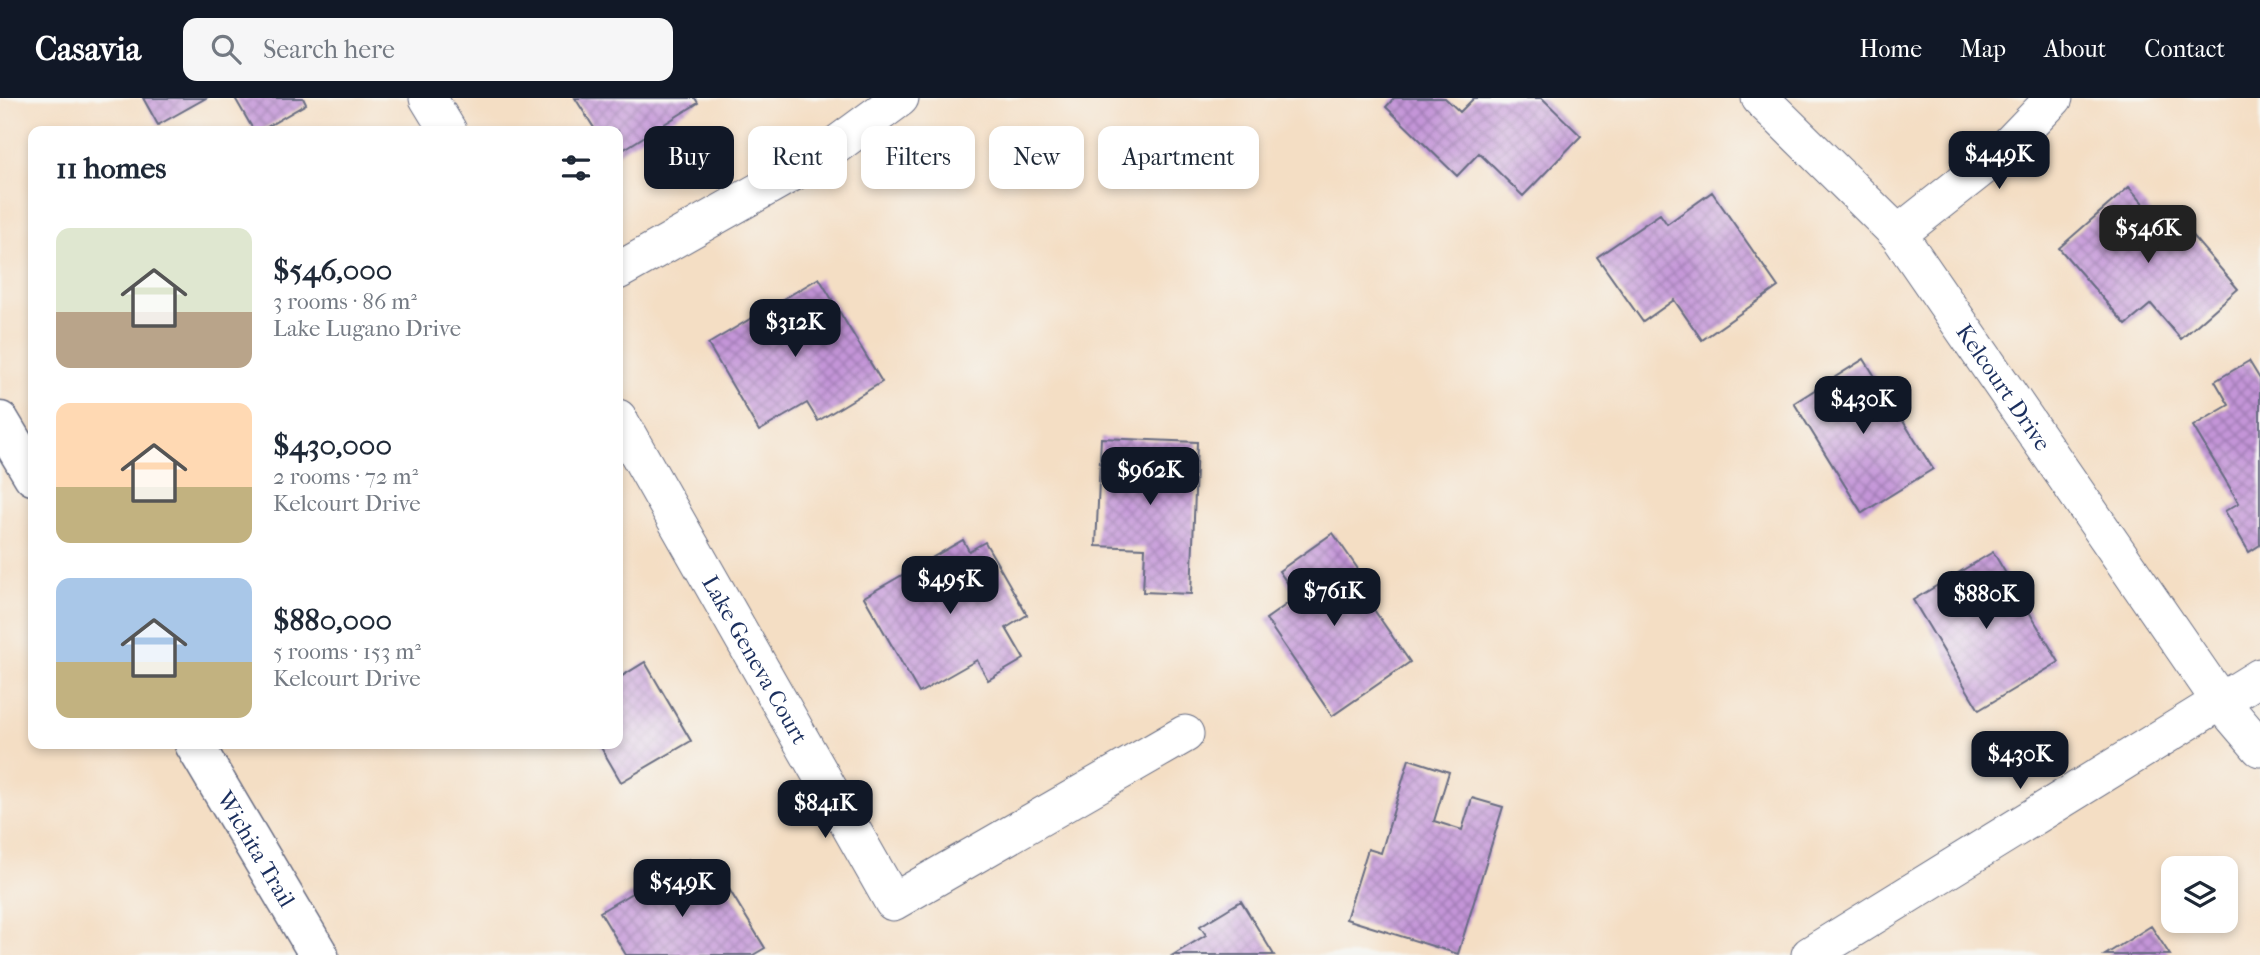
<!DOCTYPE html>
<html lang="en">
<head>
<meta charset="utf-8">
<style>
  :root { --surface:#fff; --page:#f6f6f7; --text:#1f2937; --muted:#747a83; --accent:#111827 }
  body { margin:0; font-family:"IM FELL French Canon",serif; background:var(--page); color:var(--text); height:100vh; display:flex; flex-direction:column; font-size:26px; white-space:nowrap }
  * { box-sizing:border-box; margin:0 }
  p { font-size:23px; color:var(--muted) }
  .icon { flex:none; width:38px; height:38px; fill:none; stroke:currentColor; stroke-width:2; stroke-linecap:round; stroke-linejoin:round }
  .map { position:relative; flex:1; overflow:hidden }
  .details { position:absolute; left:28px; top:28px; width:595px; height:623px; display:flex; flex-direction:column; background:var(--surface); border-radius:14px; box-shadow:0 4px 10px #0003 }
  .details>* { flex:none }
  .guide { position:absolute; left:644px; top:28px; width:665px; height:63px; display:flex; gap:14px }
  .controls { position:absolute; left:2161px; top:758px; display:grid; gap:14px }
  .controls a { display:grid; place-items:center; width:77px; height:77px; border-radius:14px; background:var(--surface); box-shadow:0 4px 10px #0003; font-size:35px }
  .price { position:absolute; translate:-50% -60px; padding:0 16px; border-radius:14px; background:var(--accent); color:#fff; font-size:23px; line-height:46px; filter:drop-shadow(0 2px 4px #0008) }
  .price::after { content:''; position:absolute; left:50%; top:42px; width:21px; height:16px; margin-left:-10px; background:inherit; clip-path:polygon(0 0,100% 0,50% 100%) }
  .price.current { background:#222; color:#fff }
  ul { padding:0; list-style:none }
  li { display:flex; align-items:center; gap:21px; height:175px; padding:0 28px }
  li span { display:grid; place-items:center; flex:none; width:196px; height:140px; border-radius:14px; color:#555 }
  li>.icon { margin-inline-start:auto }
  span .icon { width:84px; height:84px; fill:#fffc; stroke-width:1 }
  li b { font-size:30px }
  h2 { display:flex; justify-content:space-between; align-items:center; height:84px; padding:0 28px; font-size:30px }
  .chip { padding:0 24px; border-radius:14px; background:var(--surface); box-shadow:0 4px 10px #0003; font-size:24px; line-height:63px }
  .chip.current { background:var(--accent); color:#fff }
  header { display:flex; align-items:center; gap:42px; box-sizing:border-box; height:98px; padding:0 35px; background:var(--accent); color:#fff }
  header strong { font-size:33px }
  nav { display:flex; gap:38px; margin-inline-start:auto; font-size:24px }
  .search { width:490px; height:63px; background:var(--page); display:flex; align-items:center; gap:18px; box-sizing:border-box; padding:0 24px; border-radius:14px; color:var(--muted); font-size:26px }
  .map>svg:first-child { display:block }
  .building { fill:url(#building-cross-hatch) }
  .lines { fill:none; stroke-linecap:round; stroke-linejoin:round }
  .street-casing { stroke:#676c82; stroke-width:39 }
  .secondary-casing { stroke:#676c82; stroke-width:41 }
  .street { stroke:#fff; stroke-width:37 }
  .secondary { stroke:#fff; stroke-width:38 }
  .labels { text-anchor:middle; stroke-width:6; stroke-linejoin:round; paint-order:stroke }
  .street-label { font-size:23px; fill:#1b2f5e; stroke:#f6f6f2 }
</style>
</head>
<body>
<header>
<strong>Casavia</strong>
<div class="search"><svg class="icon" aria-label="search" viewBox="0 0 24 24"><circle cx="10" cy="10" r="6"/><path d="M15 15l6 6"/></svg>Search here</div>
<nav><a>Home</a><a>Map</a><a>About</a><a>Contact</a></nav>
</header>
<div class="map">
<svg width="2260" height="857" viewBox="0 0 2260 857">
  <defs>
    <pattern id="building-cross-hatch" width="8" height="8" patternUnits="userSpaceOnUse" patternTransform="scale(1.75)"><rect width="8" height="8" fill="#c495d8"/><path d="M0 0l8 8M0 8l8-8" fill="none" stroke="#9e7ab2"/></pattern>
  </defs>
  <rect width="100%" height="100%" fill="#f6f6f2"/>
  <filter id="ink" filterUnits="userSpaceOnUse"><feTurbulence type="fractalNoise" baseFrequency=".0143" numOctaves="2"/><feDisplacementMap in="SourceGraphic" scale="14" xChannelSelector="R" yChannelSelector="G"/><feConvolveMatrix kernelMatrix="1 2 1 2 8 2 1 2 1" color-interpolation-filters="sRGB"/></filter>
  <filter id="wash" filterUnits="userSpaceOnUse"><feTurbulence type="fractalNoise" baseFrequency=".00686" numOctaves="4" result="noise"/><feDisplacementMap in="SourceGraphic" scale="28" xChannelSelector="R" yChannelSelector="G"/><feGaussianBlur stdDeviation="1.57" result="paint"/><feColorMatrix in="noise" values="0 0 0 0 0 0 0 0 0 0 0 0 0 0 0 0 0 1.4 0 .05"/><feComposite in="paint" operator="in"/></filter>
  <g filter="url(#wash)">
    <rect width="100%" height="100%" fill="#f4dec4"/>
    <g id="blocks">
      <!-- building -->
      <path class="building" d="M143,0h63l-48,27z
        M235,0h68l3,6 -46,27h-6z
        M575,0h120l3,5 -80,50v-22h-22z
        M1394,0h51l15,14 14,-14h68l39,38 -58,60 -44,-43 -22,23 -71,-69z
        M2129,89l30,35 13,-10 66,77 -57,50 -30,-35 -25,21 -67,-77z
        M1712,94l66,95 -76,53 -28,-40 -31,22 -46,-65 63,-43 7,10z
        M819,180l63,104 -64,39 -11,-18 -48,28 -51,-87z
        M1864,261l69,110 -71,44 -68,-110z
        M2249,263l11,18v166l-11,7 -24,-41 14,-8 -46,-77 36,-21 -14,-24z
        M1101,340l96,4 -6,152 -48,-2 2,-44 -49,-2z
        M1333,435l25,36 -8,6 60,87 -78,54 -66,-97 31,-22 -18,-26z
        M963,442l6,11 16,-9 42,73 -21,13 18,31 -36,21 -11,-20 -58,33 -55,-96z
        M1993,454l66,110 -80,48 -66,-110z
        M645,564l46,79 -70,41 -22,-38h19v-75l4,7z
        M1409,661l40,13 -15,49 28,9 10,-32 31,9 -45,147 -112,-35 22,-70 13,4z
        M689,761l19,32 16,-10 41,67 -12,7h-127l-26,-43z
        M1241,803l33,54h-101l33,-20 -6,-9z
        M2151,828l19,29h-65z"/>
    </g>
  </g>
  <g filter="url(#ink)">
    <use href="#blocks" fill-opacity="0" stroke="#676c82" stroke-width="2"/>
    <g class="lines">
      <!-- street casing -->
      <g class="street-casing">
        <g id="street">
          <path d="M428,0l20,33"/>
          <path id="s1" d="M1760,0l138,136 322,467 40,47"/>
          <path d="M1898,136l105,-83 51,-53"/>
          <path d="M618,173l202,-114 80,-59"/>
          <path id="s2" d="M618,320l275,484 292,-168"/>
          <path d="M1810,857l450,-278"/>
        </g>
      </g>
      <!-- secondary casing -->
      <g class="secondary-casing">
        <g id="secondary">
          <path d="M0,323l33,55"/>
          <path id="s3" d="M194,646l125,211"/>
        </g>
      </g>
      <!-- street -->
      <use href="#street" class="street"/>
      <!-- secondary -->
      <use href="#secondary" class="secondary"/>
    </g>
  </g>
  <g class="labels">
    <!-- street labels -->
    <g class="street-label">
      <text dy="8" stroke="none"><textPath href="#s1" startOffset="380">Kelcourt Drive</textPath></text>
      <text dy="8" stroke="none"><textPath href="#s2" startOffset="278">Lake Geneva Court</textPath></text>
      <text dy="8" stroke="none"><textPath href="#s3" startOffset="122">Wichita Trail</textPath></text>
    </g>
  </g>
</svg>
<div class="controls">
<a><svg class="icon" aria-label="layers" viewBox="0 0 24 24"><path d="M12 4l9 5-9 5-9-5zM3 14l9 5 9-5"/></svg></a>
</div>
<b class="price" style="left:1999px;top:93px">$449K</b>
<b class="price current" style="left:2148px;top:167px">$546K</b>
<b class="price" style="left:795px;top:261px">$312K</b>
<b class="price" style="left:1863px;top:338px">$430K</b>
<b class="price" style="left:1150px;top:409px">$962K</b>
<b class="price" style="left:950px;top:518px">$495K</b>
<b class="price" style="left:1334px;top:530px">$761K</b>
<b class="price" style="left:1986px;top:533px">$880K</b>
<b class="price" style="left:2020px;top:693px">$430K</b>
<b class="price" style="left:825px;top:742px">$841K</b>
<b class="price" style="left:682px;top:821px">$549K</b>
<div class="guide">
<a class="chip current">Buy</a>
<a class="chip">Rent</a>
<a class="chip">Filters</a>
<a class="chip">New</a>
<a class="chip">Apartment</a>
</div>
<section class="details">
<h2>11 homes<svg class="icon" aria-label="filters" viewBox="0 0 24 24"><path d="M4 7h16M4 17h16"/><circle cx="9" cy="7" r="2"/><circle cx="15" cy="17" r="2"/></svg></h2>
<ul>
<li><span style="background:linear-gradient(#dfe7d0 60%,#b9a48a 0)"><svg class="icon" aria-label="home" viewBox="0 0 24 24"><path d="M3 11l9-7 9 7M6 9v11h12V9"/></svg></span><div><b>$546,000</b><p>3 rooms · 86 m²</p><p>Lake Lugano Drive</p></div></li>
<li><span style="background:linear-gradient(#ffd9b3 60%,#c2b280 0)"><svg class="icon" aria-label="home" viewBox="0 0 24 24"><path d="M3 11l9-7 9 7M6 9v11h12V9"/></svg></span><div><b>$430,000</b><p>2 rooms · 72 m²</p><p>Kelcourt Drive</p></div></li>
<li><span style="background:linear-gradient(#a9c7e8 60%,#c2b280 0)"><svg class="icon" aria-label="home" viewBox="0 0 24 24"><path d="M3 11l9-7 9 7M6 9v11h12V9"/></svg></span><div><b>$880,000</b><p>5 rooms · 153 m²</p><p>Kelcourt Drive</p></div></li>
</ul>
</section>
</div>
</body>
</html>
